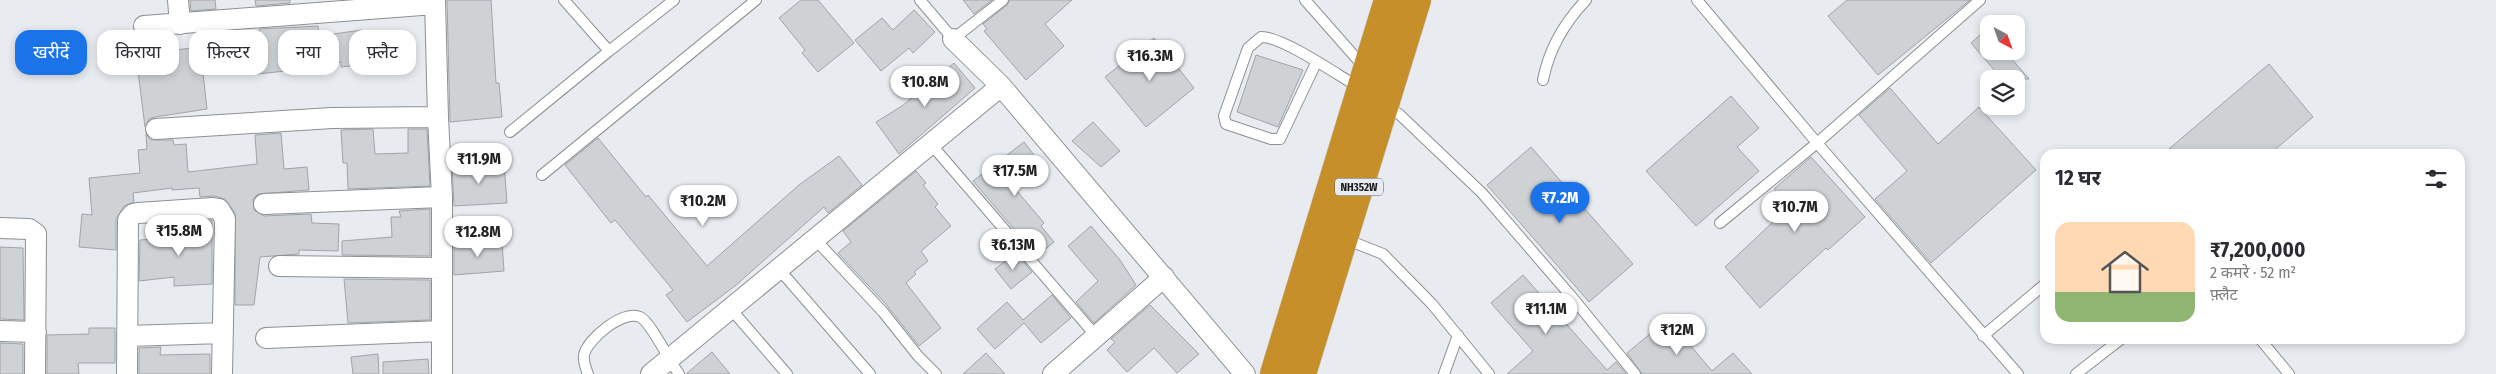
<!DOCTYPE html>
<html lang="hi">
<head>
<meta charset="utf-8">
<style>
  :root { --surface:#fff; --page:#f2f2f3; --text:#2b2b33; --muted:#7c7c81; --accent:#1a73e8 }
  body { margin:0; font-family:"Fira Sans Condensed","Noto Sans Devanagari",sans-serif; background:var(--page); color:var(--text); height:100vh; display:flex; flex-direction:column; font-size:19px; white-space:nowrap }
  * { box-sizing:border-box; margin:0 }
  p { font-size:16px; color:var(--muted) }
  .icon { flex:none; width:28px; height:28px; fill:none; stroke:currentColor; stroke-width:2; stroke-linecap:round; stroke-linejoin:round }
  .map { position:relative; flex:1; overflow:hidden }
  .details { position:absolute; left:2040px; top:149px; width:425px; height:195px; display:flex; flex-direction:column; background:var(--surface); border-radius:15px; box-shadow:0 2px 8px #0003 }
  .details>* { flex:none }
  .banner { position:absolute; left:15px; top:30px; width:475px; height:45px; display:flex; gap:10px }
  .needle { width:32px; rotate:139deg }
  .buttons { position:absolute; left:1980px; top:15px; display:grid; gap:10px }
  .buttons a { display:grid; place-items:center; width:45px; height:45px; border-radius:10px; background:var(--surface); box-shadow:0 2px 8px #0003; font-size:25px }
  .price { position:absolute; translate:-50% -42px; padding:0 11px; border-radius:18px; background:#fff; color:#222; font-size:16px; line-height:32px; filter:drop-shadow(0 1px 2px #0008) }
  .price::after { content:''; position:absolute; left:50%; top:30px; width:15px; height:11px; margin-left:-8px; background:inherit; clip-path:polygon(0 0,100% 0,50% 100%) }
  .price.current { background:var(--accent); color:#fff }
  ul { padding:0; list-style:none }
  li { display:flex; align-items:center; gap:15px; height:125px; padding:0 15px }
  li span { display:grid; place-items:center; flex:none; width:140px; height:100px; border-radius:15px; color:#555 }
  li>.icon { margin-inline-start:auto }
  span .icon { width:60px; height:60px; fill:#fffc; stroke-width:1 }
  li b { font-size:21px }
  h2 { display:flex; justify-content:space-between; align-items:center; height:60px; padding:0 15px; font-size:21px }
  .chip { padding:0 18px; border-radius:15px; background:var(--surface); box-shadow:0 2px 8px #0003; font-size:18px; line-height:45px }
  .chip.current { background:var(--accent); color:#fff }
  .map>svg:first-child { display:block }
  .building { fill:#ced2d5; stroke:#a0a4a7 }
  .lines { fill:none; stroke-linecap:round; stroke-linejoin:round }
  .lane-casing { stroke:#8c9093; stroke-width:12 }
  .street-casing { stroke:#8c9093; stroke-width:22 }
  .highway-casing { stroke:#c8c8c8; stroke-width:29 }
  .lane { stroke:#fff; stroke-width:10 }
  .street { stroke:#fff; stroke-width:20 }
  .highway { stroke:#c68f2a; stroke-width:28 }
  .labels { text-anchor:middle; stroke-width:4; stroke-linejoin:round; paint-order:stroke }
  .shield { fill:#e8ecf0; stroke:#56595b; stroke-width:1 }
  .shield-label { font-size:11px; font-weight:bold; fill:#181a1b }
</style>
</head>
<body>
<div class="map">
<svg width="2496" height="374" viewBox="0 0 2496 374">
  <rect width="100%" height="100%" fill="#e8ecf0"/>
  <!-- building -->
  <path class="building" d="M190,0h25l1,9 -25,2z
    M255,0h35v3l-34,3z
    M447,0h44l5,83h3l3,34 -52,5z
    M801,0h17l36,43 -36,29 -16,-19 3,-3 -26,-32z
    M963,0h29l-18,14z
    M1010,0h62l-27,24 19,22 -38,34 -42,-49 3,-2 -4,-5 24,-19z
    M1847,0h123l-92,75 -50,-59z
    M914,10l21,22 -22,21 -4,-5 -28,23 -26,-31 27,-22 11,12z
    M318,26l1,10 43,-6 3,34 -24,3v-5l-56,6v3l-27,3 -4,-34 6,-1 -1,-10z
    M1989,27v24h16l24,28h-27l-31,-36z
    M1154,38l40,50 -48,39 -41,-50z
    M200,47l7,62 -52,8 -6,2 -4,8 -7,-56 40,-5 -2,-16z
    M1256,55l47,15 -25,57 -41,-15z
    M954,63l21,25 -76,66 -23,-32 26,-16z
    M2269,64l44,53 -43,37h-107z
    M1890,88l48,56 41,-37 57,63 -105,93 -56,-64 32,-28 -48,-56z
    M1731,96l28,32 -22,19 22,24 -63,55 -50,-55z
    M1093,122l27,29 -19,16 -29,-26z
    M373,129l2,25 33,-1v-24h19l3,57 -82,3 -1,-26h-4l-2,-33z
    M281,133l3,36 23,-2 2,23 -51,4 -5,5 1,11 10,6 47,-2 1,9 27,1 -1,27 -39,-1v4l-39,3 -6,48h-19v-92l-10,-14 -10,-3 -15,1 -1,-9 -27,2v-2l-39,5 1,9 -10,4 -8,13v31l-37,-3 3,-33 10,1 -3,-37 51,-5 -2,-23 9,-1 -1,-15 5,6h22l1,5 12,-1 2,28 69,-8 -2,-29z
    M598,138l48,59 2,-2 59,71 92,-81 40,-29 23,29 -34,28 -4,-6 -89,79 -48,36 -21,-27 7,-5 -58,-70 -4,3 -46,-58z
    M1024,142l16,21 -28,22 32,38 -3,3 13,16 -17,14 -64,-75z
    M1531,147l102,117 -44,38 -102,-117z
    M1811,157l54,60 -37,33 -2,-2 -66,60 -35,-41 64,-60 -15,-18z
    M504,163l3,40 -53,3 -2,-40z
    M916,171l10,12 -3,2 15,19 -3,3 16,19 -30,25 7,10 -14,11 2,2 -10,9 35,45 -22,18 -34,-43 -47,-50 13,-11 -8,-11z
    M430,209v47l-88,-1v-14l50,-4 -1,-20h10l-2,-6z
    M212,220v64l-38,2v-9l-35,4 1,-41 37,-3 -1,-7h28l-1,-9z
    M1091,226l29,34 16,25 -42,38 -18,-21 22,-21 -30,-35z
    M502,242l2,29 -50,4v-30z
    M0,247l23,1 1,72 -24,-1z
    M1016,253l16,19 -21,17 -16,-20z
    M1523,275l84,95 9,-8 10,12h-119l26,-23 -42,-48z
    M344,279l86,1v40l-82,3z
    M1052,295l19,23 -30,25 -17,-20 -29,26 -18,-20 30,-27 16,18z
    M1150,305l49,49 -22,19 -23,-25 -27,24 -20,-22 8,-8 -4,-3z
    M1668,319l44,52 21,-18 19,21h-110l-15,-21z
    M89,328h26v35h-37l1,11h-32v-39l42,-1z
    M0,343l23,1v30h-23z
    M161,347l-1,8 50,-1v20h-71v-26z
    M712,352l18,22h-44z
    M986,353l19,21h-42z
    M378,354l1,20h-26l-2,-17z
    M428,359l1,15h-46v-12z"/>
  <g class="lines">
    <!-- lane casing -->
    <g class="lane-casing">
      <path id="lane" d="M920,0l33,39 50,-39
        M1305,0l59,67
        M1697,0l120,143 201,231
        M609,51l65,-51
        M1316,63l-36,76h-9l-45,-15 -2,-8 24,-68 13,-11c21,-1 78,39 99,51
        M1543,80c6,-31 21,-57 43,-80
        M1386,106l13,8 83,79 89,103 64,78
        M510,132l99,-81 -45,-51
        M930,143l166,193
        M542,175l214,-175
        M1720,223l97,-80 163,-143
        M814,238l69,74 35,44 18,18
        M1345,239l38,15 49,50 57,70
        M778,268l92,106
        M730,308l57,66
        M1983,336l62,-52
        M2260,339l29,35
        M588,374c-2,-5 -5,-13 -4,-19 3,-16 40,-46 56,-38 10,4 30,45 39,57
        M1444,374l14,-39
        M2076,374l45,-35"/>
    </g>
    <!-- street casing -->
    <g class="street-casing">
      <path id="street" d="M178,0l2,24
        M435,0l3,117 4,80v177
        M144,26l291,-22
        M953,39l48,47 244,288
        M156,129l176,-11 106,-1
        M264,204l178,-7
        M0,228l29,1 7,5 -1,140
        M279,266l163,2
        M0,331l36,1
        M127,336l96,-3
        M266,338l176,-7
        M127,374l1,-154 5,-6 5,-1 75,-5 6,1 6,10 -3,155
        M651,374l350,-288
        M1053,374l111,-97"/>
    </g>
    <!-- highway casing -->
    <g class="highway-casing">
      <path id="highway" d="M1274,374l114,-374
        M1302,374l115,-374"/>
    </g>
    <!-- lane -->
    <use href="#lane" class="lane"/>
    <!-- street -->
    <use href="#street" class="street"/>
    <!-- highway -->
    <use href="#highway" class="highway"/>
  </g>
  <g class="labels">
    <!-- shield labels -->
    <rect class="shield" x="1335" y="178.5" width="48" height="17" rx="4"/>
    <g class="shield-label">
      <text x="1359" y="191">NH352W</text>
    </g>
  </g>
</svg>
<div class="buttons">
<a><svg class="needle" viewBox="-14 -14 28 28"><path d="M0-13l5 13h-10z" fill="#e53935"/><path d="M0 13l5-13h-10z" fill="#7c7c81"/></svg></a>
<a><svg class="icon" aria-label="layers" viewBox="0 0 24 24"><path d="M12 4l9 5-9 5-9-5zM3 14l9 5 9-5"/></svg></a>
</div>
<b class="price" style="left:1150px;top:82px">₹16.3M</b>
<b class="price" style="left:925px;top:108px">₹10.8M</b>
<b class="price" style="left:479px;top:185px">₹11.9M</b>
<b class="price" style="left:1015px;top:197px">₹17.5M</b>
<b class="price current" style="left:1560px;top:224px">₹7.2M</b>
<b class="price" style="left:703px;top:227px">₹10.2M</b>
<b class="price" style="left:1795px;top:233px">₹10.7M</b>
<b class="price" style="left:179px;top:257px">₹15.8M</b>
<b class="price" style="left:478px;top:258px">₹12.8M</b>
<b class="price" style="left:1013px;top:271px">₹6.13M</b>
<b class="price" style="left:1546px;top:335px">₹11.1M</b>
<b class="price" style="left:1677px;top:356px">₹12M</b>
<div class="banner">
<a class="chip current">खरीदें</a>
<a class="chip">किराया</a>
<a class="chip">फ़िल्टर</a>
<a class="chip">नया</a>
<a class="chip">फ़्लैट</a>
</div>
<section class="details">
<h2>12 घर<svg class="icon" aria-label="filters" viewBox="0 0 24 24"><path d="M4 7h16M4 17h16"/><circle cx="9" cy="7" r="2"/><circle cx="15" cy="17" r="2"/></svg></h2>
<ul>
<li><span style="background:linear-gradient(#ffd9b3 70%,#8fb573 0)"><svg class="icon" aria-label="home" viewBox="0 0 24 24"><path d="M3 11l9-7 9 7M6 9v11h12V9"/></svg></span><div><b>₹7,200,000</b><p>2 कमरे · 52 m²</p><p>फ़्लैट</p></div></li>
</ul>
</section>
</div>
</body>
</html>
